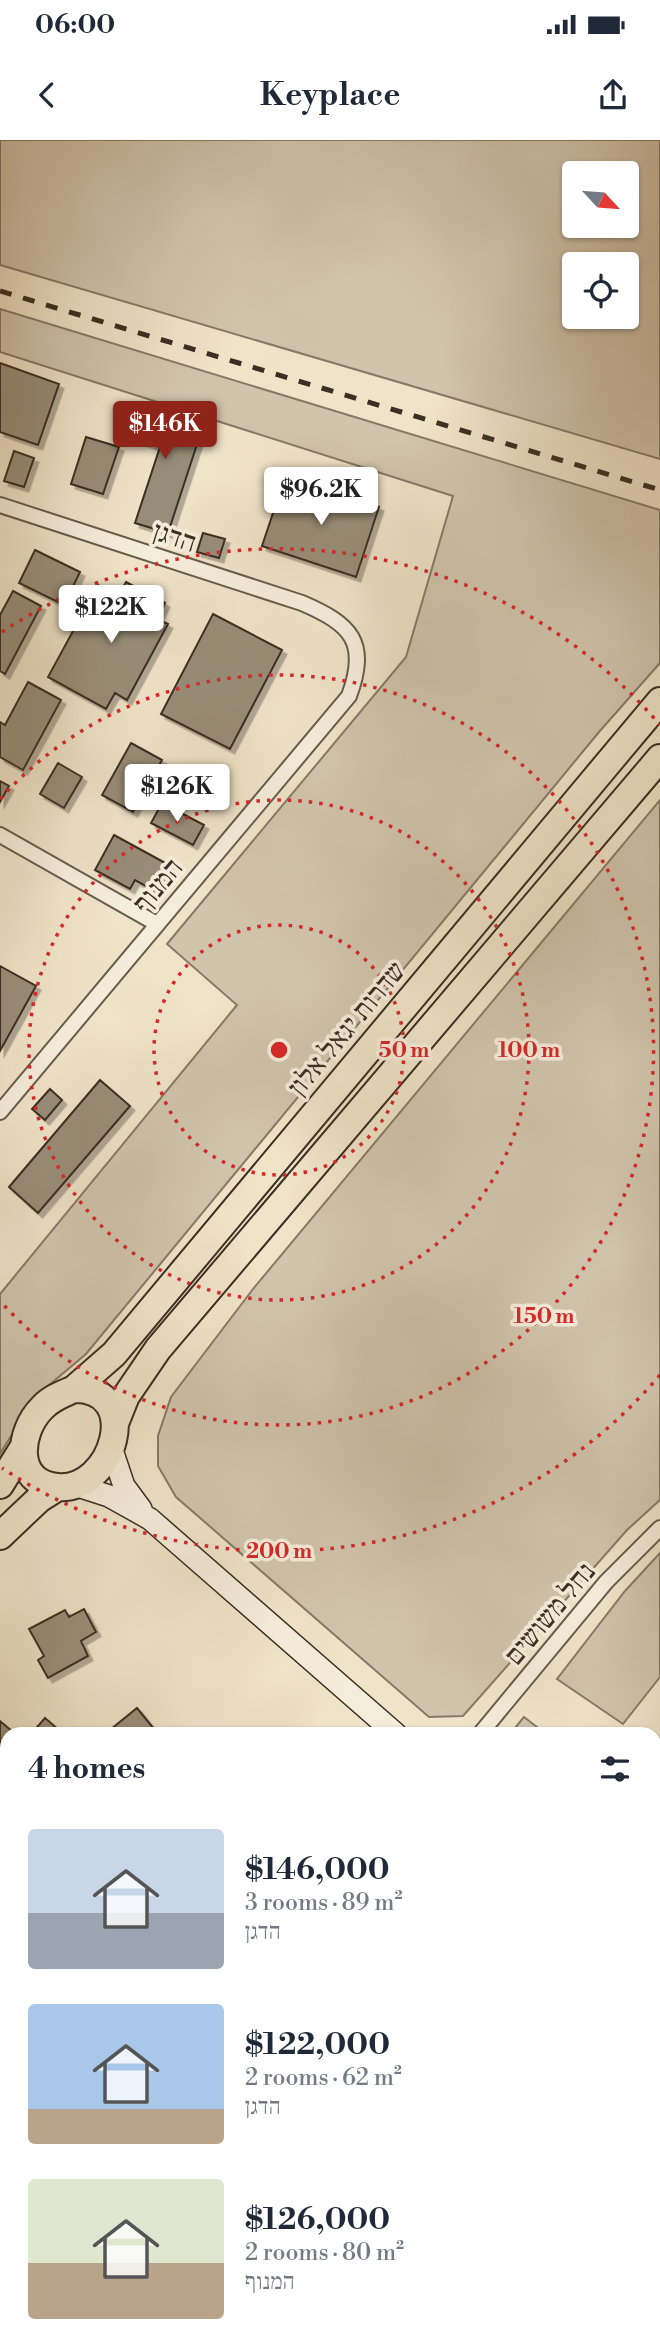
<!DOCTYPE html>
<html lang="en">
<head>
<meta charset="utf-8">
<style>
  :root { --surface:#fff; --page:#f6f6f7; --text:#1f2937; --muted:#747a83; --accent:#8f2418 }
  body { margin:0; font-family:"Libre Bodoni","Frank Ruhl Libre",serif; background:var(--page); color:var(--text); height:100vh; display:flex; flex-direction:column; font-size:26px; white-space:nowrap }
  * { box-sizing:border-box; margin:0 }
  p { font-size:23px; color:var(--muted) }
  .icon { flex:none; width:38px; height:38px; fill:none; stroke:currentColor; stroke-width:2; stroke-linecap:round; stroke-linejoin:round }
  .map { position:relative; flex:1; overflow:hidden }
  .panel { position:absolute; left:0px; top:1587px; width:662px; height:625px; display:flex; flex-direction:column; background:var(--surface); border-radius:21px 21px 0 0; box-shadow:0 2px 5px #0004 }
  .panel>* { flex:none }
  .needle { width:46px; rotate:116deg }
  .controls { position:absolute; left:562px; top:21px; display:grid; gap:14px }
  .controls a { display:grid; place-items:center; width:77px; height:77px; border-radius:7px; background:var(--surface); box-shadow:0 2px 5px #0004; font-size:35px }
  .price { position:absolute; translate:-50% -60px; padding:0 16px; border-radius:7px; background:#fff; color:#222; font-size:23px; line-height:46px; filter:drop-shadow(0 2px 4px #0008) }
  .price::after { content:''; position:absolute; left:50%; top:42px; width:21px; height:16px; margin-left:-10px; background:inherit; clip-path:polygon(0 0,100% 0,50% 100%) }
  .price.active { background:var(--accent); color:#fff }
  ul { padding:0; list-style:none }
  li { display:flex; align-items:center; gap:21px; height:175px; padding:0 28px }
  li span { display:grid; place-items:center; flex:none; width:196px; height:140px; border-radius:7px; color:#555 }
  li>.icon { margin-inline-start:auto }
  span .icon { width:84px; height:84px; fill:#fffc; stroke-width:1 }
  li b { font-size:30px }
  h2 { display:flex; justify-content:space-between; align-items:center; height:84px; padding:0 28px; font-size:30px }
  .status { display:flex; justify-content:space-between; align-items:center; height:49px; padding:0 35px; background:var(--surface); direction:ltr }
  .status svg { height:19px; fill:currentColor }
  header { display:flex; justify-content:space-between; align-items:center; height:91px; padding:0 28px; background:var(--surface); font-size:32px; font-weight:700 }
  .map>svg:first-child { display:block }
  .green { fill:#d0c4ac; stroke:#857a67; stroke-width:2; fill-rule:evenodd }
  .building { fill:#988d78; stroke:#3a2f22; stroke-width:2; filter:url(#shadow) }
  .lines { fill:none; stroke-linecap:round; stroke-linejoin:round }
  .street-casing { stroke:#675c4c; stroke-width:18 }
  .secondary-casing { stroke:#3a2f22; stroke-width:24 }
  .highway-casing { stroke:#3a2f22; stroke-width:30 }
  .street { stroke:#f5eddb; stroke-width:14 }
  .secondary { stroke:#f5eddb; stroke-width:21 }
  .highway { stroke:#efe3c8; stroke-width:26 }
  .rail { stroke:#3a2f22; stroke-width:5; stroke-dasharray:12 12; stroke-linecap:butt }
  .ring { fill:none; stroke:#d62828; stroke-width:3.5; stroke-dasharray:3.5 7 }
  .labels { text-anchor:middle; stroke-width:7; stroke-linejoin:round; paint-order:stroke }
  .street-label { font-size:28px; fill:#3a2f22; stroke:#f5eddb }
  .centre { fill:#d62828; stroke:#f5eddb; stroke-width:3.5 }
  .ring-label { font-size:21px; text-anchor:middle; font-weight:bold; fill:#d62828; stroke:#f5eddb; stroke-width:7; stroke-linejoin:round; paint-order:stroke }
</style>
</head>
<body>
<div class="status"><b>06:00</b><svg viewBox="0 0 49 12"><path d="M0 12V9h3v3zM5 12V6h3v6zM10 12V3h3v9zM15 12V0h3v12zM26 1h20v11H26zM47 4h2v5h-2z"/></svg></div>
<header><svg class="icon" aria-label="back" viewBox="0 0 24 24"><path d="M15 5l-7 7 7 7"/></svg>Keyplace<svg class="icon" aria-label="share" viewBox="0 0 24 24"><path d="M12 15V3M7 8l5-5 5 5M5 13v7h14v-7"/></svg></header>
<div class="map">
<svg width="660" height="2211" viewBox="0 0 660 2211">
  <defs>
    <filter id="shadow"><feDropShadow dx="4.5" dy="4.5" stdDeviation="0" flood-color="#0004"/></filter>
  </defs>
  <rect width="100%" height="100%" fill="#efe3c8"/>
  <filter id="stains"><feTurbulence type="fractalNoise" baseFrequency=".00286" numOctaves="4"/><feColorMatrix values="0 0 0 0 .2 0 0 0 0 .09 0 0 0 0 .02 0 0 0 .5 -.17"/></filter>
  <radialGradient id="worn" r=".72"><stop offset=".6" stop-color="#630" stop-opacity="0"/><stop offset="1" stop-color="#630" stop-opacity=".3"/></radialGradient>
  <!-- green -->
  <path class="green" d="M0,0h660v319l-660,-194zM574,33h52v53h-52zM574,124h52v53h-52z
    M0,169l660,201v153l-61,69 -513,622 -51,43 -35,57v-160l237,-289 -70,-61 239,-287 47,-161 -453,-144z
    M660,660v700l-33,30 -164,186 -34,1 -253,-220 -18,-31v-30l13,-39 82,-108z
    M660,1413v124l-37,47 -66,-45 68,-88z
    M524,1577l22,17h-36z
    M654,1677l6,4v71l-5,-3z
    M654,1834l6,3v220l-6,-2z
    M656,2064l4,2v145h-79l-1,-6h74z"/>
  <!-- building -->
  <path class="building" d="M0,223l59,21 -21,61 -38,-13z
    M139,262l65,21 -36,110 -33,-10 25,-76 -32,-10z
    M86,297l33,10 -16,47 -32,-10z
    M14,311l20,7 -10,29 -20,-6z
    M285,337l94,30 -23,70 -94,-31z
    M203,393l22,6 -6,19 -22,-6z
    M35,410l45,22 -16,33 -45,-22z
    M126,442l39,21 -8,16 11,5 -41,76 -12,-7 -9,16 -58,-32 50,-92 20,11z
    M13,451l28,15 -36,68 -5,-3v-56z
    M213,474l69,36 -52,99 -69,-35z
    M28,542l33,18 -38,70 -23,-13v-35l5,3z
    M131,603l31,17 -29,52 -31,-17z
    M58,623l24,14 -18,31 -24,-14z
    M0,641l9,5 -9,16z
    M162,663l42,22 -11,20 -42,-22z
    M114,695l55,30 -14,26 -20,-11 -5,9 -35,-19z
    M0,826l36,20 -36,65z
    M100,940l30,26 -92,107 -29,-26z
    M50,949l12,11 -17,20 -13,-11z
    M84,1469l12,23 -15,9 7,15 -40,22 -10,-18 6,-4 -15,-27 36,-19 4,7z
    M137,1568l21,26h-53z
    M45,1578l14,12 -4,4h-24z
    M0,1581l13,11 -6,2v6l-7,8z
    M7,1639v33l-1,1 -6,-4v-20z
    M7,1706v23l-7,8v-23z
    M7,1742v37l-7,9v-37z"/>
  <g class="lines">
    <!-- street casing -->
    <g class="street-casing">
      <path id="street" d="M0,365l302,98c49,21 67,39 47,93l-349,416
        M0,695l157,89
        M480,1594l126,-152 54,-54
        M654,2153l6,7"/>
    </g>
    <!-- secondary casing -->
    <g class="secondary-casing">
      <path id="secondary" d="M111,1307l13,39 17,23
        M75,1345l34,11 41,23 246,215
        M654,1787l6,3"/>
    </g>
    <!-- highway casing -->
    <g class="highway-casing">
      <path id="highway" d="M74,1249l40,-35 546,-653
        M74,1249c70,-1 40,103 -17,98 -44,-4 -39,-55 -15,-79 9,-10 21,-14 32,-19z
        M116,1281l10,-25 32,-47 502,-591
        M0,1345l23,-37
        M0,1396l39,-37 19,-12"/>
    </g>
    <!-- street -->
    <use href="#street" class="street"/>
    <!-- secondary -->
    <use href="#secondary" class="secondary"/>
    <!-- highway -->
    <use href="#highway" class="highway"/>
    <!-- rail -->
    <path class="rail" d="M0,151l660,199"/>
  </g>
  <!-- distance rings -->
  <g class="ring">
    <circle cx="279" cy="910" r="125"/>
    <circle cx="279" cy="910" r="250"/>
    <path d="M0 659A375 375 0 1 1 0 1161"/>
    <path d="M660 1235A501 501 0 0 1 2 1328M2 492A501 501 0 0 1 660 585"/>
  </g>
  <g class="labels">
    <!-- street labels -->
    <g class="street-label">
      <text transform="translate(175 396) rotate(18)" y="10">הדגן</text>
      <text transform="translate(157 745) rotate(-50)" y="10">המנוף</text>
      <text transform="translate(346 888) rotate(-50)" y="10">שדרות יגאל אלון</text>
      <text transform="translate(549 1473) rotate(-50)" y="10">נחל משושים</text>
    </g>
  </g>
  <circle cx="279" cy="910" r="10" class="centre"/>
  <g class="ring-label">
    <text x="404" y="917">50 m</text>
    <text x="529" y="917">100 m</text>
    <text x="544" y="1183">150 m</text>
    <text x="279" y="1418">200 m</text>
  </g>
  <rect width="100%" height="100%" filter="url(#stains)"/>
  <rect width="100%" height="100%" fill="url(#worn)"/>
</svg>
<div class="controls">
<a><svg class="needle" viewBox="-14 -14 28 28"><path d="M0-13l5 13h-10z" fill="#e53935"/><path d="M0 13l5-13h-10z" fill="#747a83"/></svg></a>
<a><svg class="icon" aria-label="locate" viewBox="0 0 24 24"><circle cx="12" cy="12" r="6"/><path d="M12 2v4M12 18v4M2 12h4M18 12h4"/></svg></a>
</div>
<b class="price active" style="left:165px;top:321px">$146K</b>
<b class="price" style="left:321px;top:387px">$96.2K</b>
<b class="price" style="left:111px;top:505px">$122K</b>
<b class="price" style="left:177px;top:684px">$126K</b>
<section class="panel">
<h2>4 homes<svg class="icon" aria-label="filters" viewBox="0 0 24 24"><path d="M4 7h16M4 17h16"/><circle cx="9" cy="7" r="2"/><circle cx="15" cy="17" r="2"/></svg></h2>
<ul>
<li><span style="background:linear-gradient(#c9d6e8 60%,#9aa5b1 0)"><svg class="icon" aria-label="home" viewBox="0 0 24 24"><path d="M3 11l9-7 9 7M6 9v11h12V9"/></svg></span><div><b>$146,000</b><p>3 rooms · 89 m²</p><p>הדגן</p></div></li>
<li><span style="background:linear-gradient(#a9c7e8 75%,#b9a48a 0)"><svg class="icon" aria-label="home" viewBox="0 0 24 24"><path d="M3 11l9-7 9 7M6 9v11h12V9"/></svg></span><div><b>$122,000</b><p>2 rooms · 62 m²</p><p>הדגן</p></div></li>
<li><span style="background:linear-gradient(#dfe7d0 60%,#b9a48a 0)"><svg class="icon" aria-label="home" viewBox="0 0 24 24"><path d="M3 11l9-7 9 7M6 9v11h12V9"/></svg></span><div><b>$126,000</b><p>2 rooms · 80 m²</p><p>המנוף</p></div></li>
</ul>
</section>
</div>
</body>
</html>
